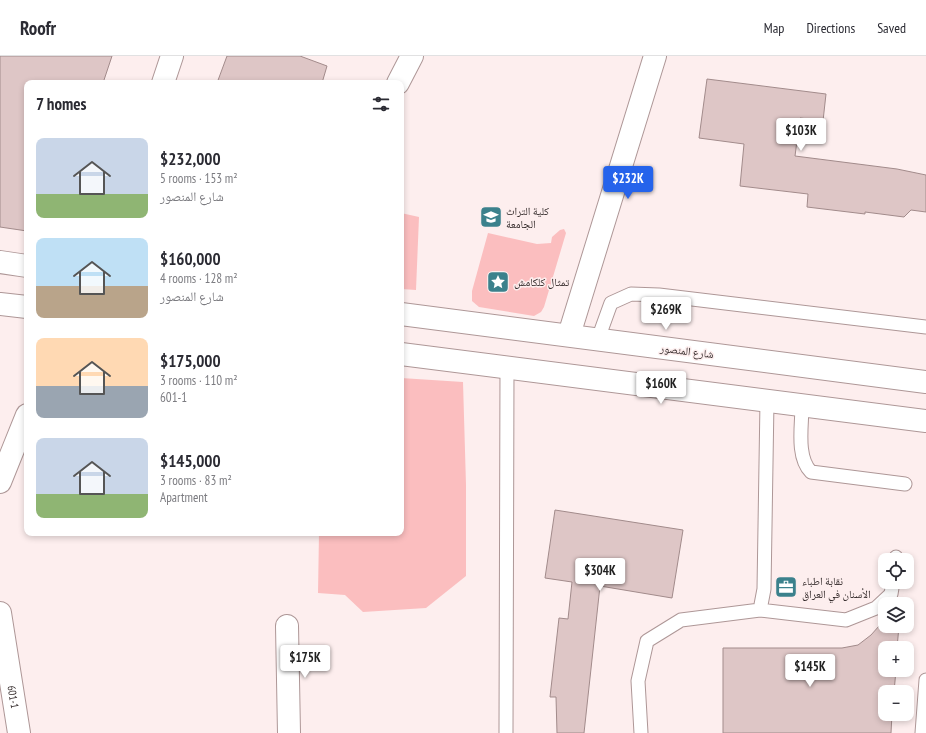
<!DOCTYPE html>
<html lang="en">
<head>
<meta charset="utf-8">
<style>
  :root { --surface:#fff; --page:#f2f2f3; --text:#2b2b33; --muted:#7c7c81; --line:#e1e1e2; --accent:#2563eb }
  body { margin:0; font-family:"PT Sans Narrow","Noto Naskh Arabic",sans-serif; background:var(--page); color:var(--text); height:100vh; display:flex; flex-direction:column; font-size:15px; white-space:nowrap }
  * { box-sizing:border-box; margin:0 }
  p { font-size:13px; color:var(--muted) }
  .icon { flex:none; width:22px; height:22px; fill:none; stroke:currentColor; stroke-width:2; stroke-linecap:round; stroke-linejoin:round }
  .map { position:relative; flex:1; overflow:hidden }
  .details { position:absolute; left:24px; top:24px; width:380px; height:456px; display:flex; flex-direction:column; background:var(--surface); border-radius:8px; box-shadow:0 2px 6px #0003 }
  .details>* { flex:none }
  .tools { position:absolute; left:878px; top:497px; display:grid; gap:8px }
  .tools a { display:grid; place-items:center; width:36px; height:36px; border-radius:8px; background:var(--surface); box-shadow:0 2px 6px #0003; font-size:20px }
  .price { position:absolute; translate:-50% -34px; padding:0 9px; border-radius:4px; background:#fff; color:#222; font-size:13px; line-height:26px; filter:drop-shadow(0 1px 2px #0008) }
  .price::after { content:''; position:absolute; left:50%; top:24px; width:12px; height:9px; margin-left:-6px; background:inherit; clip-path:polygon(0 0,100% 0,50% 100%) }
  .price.selected { background:var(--accent); color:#fff }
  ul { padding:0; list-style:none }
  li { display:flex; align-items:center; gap:12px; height:100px; padding:0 12px }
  li span { display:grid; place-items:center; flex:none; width:112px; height:80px; border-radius:8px; color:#555 }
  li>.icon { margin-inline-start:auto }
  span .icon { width:48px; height:48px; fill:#fffc; stroke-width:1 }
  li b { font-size:17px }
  h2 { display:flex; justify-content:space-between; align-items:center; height:48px; padding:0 12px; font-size:17px }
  header { display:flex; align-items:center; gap:24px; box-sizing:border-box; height:56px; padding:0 20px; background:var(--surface); border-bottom:1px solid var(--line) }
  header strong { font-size:19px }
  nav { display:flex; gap:22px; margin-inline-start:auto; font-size:14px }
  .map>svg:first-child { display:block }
  .green { fill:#fbbebf }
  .building { fill:#dec6c6; stroke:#a28b8b }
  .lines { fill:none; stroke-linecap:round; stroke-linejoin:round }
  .service-casing { stroke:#ae9797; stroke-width:15 }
  .minor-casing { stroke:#ae9797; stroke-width:24 }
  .secondary-casing { stroke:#ae9797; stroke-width:24 }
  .service { stroke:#fff; stroke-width:13 }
  .minor { stroke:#fff; stroke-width:22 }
  .secondary { stroke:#fff; stroke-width:22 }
  .labels { text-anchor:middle; stroke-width:3; stroke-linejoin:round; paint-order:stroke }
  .poi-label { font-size:11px; fill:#322929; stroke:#fdeeee; text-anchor:start }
  .street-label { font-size:11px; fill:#322929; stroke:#fdeeee }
</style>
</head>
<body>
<header>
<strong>Roofr</strong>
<nav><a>Map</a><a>Directions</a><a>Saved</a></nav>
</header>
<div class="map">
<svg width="926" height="677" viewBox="0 0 926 677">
  <rect width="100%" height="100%" fill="#fdeeee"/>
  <!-- green -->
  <path class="green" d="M401,157l18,4 -3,73 -15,-1z
    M564,173l2,4 -22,74 -3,5 -7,4 -55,-9 -7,-6v-10l16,-58 49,11 14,-1 1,-6 8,-7z
    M401,322l62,4 3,103v91l-40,32 -63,4 -18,-17 -27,-2 1,-60h82z"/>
  <!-- building -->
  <path class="building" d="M0,0h112l-9,27h-76v148l-27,-4z
    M227,0h73l27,10 -5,17h-105z
    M707,23l119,15 -3,27 -23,-3 -5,38 102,13 29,6v37l-15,-2 -7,7 -39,-5v2l-58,-7 1,-13 -68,-8 4,-42 -45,-6z
    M555,454l128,20 -11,68 -72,-12 -16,147h-27l-1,-36h-6l9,-79 9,1 4,-37 -27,-4z
    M879,570h20l-2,22h-12v22h11l-2,22h-9v22h7l-1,19h-168v-85h119l16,-3 13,-10z"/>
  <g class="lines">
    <!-- service casing -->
    <g class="service-casing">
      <path id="service" d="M598,283l13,-36 20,-9 28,1 267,32
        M802,350c0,19 -6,51 9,66l94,12
        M896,504v-3
        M760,554l86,10 30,-12 15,-14 2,-12
        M506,677l1,-365
        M641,677l-3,-52 9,-40 34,-21 79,-10 4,-21 3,-188
        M922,677l4,-53"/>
    </g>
    <!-- minor casing -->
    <g class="minor-casing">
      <g id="minor">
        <path d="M163,27l9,-27"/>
        <path d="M398,27l14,-27"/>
        <path d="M569,279l86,-279"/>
        <path d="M0,426l27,-67"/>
        <path id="s1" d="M0,557l19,120"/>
        <path d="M287,570l2,107"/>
      </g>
    </g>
    <!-- secondary casing -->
    <g class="secondary-casing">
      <path id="secondary" d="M0,206l27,4
        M0,248l27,3
        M401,258l525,68
        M401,298l525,67"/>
    </g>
    <!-- service -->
    <use href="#service" class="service"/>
    <!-- minor -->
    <use href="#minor" class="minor"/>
    <!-- secondary -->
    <use href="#secondary" class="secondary"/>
  </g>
  <!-- icons -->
  <defs>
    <g id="university-square" transform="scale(1.15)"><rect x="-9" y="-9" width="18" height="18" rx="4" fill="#3b818c" stroke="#fdeeee"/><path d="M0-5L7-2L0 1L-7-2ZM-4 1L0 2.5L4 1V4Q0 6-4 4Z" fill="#fff"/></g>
    <g id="sight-square" transform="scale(1.15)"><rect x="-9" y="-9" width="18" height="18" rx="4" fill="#3b818c" stroke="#fdeeee"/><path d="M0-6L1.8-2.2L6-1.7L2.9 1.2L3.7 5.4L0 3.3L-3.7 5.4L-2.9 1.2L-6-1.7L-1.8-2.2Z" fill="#fff"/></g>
    <g id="office-square" transform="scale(1.15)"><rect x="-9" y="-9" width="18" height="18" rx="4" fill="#3b818c" stroke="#fdeeee"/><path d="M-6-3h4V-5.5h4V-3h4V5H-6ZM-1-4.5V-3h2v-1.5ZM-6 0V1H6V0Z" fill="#fff"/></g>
  </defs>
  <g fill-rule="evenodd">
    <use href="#university-square" x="491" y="161"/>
    <use href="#sight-square" x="498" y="226"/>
    <use href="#office-square" x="786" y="531"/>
  </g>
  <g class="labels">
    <!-- poi labels -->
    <g class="poi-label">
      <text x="506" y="159">كلية التراث<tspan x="506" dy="13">الجامعة</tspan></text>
      <text x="514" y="230">تمثال كلكامش</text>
      <text x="802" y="529">نقابة اطباء<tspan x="802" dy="13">الأسنان في العراق</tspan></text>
    </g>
    <!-- street labels -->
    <g class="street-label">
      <text transform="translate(687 295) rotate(7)" y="4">شارع المنصور</text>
      <text dy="4" stroke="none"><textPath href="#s1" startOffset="85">601-1</textPath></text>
    </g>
  </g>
</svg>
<div class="tools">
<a><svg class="icon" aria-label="locate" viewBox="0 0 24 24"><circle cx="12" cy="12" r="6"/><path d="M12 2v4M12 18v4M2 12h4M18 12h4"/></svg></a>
<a><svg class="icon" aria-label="layers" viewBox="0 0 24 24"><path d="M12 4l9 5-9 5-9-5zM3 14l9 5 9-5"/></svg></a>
<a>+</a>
<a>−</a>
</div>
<b class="price" style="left:801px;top:96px">$103K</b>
<b class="price selected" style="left:628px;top:144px">$232K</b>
<b class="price" style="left:666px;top:275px">$269K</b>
<b class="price" style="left:661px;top:349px">$160K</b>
<b class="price" style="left:600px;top:536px">$304K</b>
<b class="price" style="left:305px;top:623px">$175K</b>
<b class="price" style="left:810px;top:632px">$145K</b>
<section class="details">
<h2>7 homes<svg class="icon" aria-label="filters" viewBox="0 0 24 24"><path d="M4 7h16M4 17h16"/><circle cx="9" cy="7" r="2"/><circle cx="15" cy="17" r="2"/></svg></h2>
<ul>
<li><span style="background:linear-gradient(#c9d6e8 70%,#8fb573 0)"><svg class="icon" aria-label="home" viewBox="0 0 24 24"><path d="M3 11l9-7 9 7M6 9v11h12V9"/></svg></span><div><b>$232,000</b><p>5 rooms · 153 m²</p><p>شارع المنصور</p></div></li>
<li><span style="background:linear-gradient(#bfe0f5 60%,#b9a48a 0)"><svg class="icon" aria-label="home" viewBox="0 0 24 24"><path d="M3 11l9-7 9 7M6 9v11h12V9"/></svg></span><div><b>$160,000</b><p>4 rooms · 128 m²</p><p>شارع المنصور</p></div></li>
<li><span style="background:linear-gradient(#ffd9b3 60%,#9aa5b1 0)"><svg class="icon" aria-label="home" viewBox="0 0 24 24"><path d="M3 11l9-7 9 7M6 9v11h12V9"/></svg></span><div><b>$175,000</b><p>3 rooms · 110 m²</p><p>601-1</p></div></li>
<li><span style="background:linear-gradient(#c9d6e8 70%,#8fb573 0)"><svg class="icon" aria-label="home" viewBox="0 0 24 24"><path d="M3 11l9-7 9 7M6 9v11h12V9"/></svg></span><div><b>$145,000</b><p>3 rooms · 83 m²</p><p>Apartment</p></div></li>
</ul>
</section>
</div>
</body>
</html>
